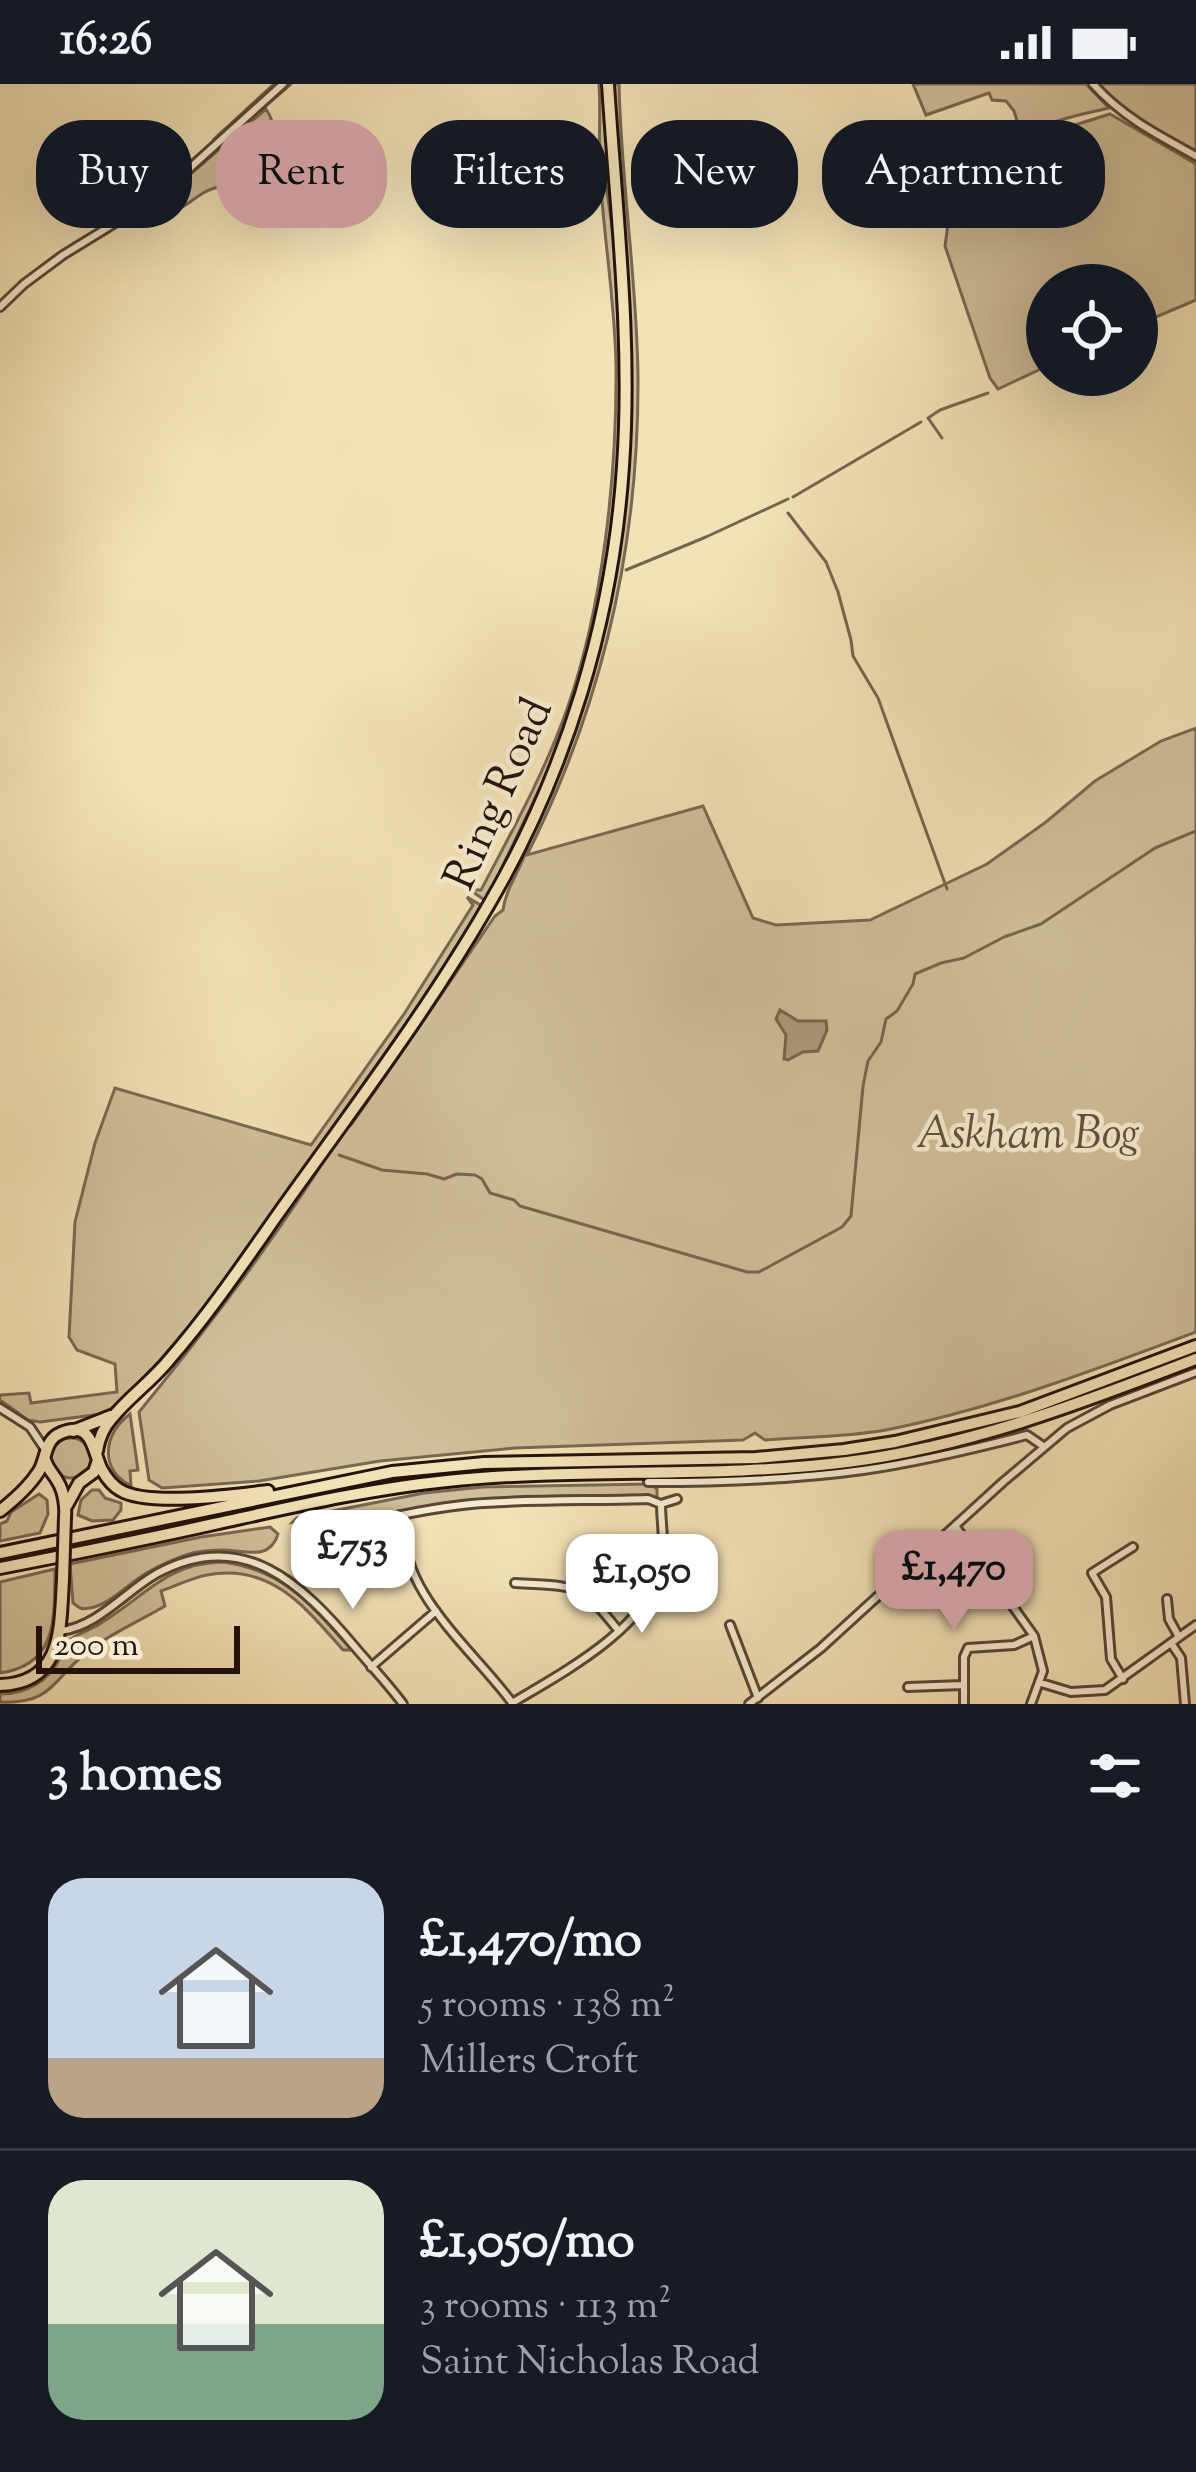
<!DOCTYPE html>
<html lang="en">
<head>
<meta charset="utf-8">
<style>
  :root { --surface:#171b24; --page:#242831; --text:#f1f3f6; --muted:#9ea1a6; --line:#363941; --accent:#c59692 }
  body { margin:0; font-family:"Sorts Mill Goudy",serif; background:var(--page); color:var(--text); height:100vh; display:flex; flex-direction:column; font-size:45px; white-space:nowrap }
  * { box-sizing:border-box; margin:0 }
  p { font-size:39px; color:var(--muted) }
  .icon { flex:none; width:66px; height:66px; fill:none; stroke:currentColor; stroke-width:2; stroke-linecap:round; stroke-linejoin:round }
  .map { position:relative; height:1620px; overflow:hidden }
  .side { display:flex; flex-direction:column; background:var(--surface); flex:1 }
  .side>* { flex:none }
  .top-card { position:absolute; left:36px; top:36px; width:1125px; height:108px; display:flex; gap:24px }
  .tools { position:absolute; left:1026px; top:180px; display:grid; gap:24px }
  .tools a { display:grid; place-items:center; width:132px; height:132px; border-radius:50%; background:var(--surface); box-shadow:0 12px 48px #0002; font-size:60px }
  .scale { position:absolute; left:36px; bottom:30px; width:204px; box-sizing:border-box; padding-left:12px; border:6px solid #25120a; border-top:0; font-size:33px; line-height:42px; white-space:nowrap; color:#25120a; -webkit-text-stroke:9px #f7ecd0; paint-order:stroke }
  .price { position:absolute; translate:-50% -102px; padding:0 27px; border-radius:24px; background:#fff; color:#222; font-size:39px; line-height:78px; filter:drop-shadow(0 3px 6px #0008) }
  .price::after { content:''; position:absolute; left:50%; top:72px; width:36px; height:27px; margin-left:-18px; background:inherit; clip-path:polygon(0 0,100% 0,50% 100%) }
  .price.active { background:var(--accent); color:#111 }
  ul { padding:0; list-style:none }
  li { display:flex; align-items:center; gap:36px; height:300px; padding:0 48px }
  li+li { border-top:3px solid var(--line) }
  li span { display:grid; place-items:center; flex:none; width:336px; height:240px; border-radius:36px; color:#555 }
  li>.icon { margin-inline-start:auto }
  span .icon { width:144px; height:144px; fill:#fffc; stroke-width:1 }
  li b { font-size:51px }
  h2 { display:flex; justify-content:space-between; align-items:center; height:144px; padding:0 48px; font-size:51px }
  .tag { padding:0 42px; border-radius:48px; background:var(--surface); box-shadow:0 12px 48px #0002; font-size:42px; line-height:108px }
  .tag.active { background:var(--accent); color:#111 }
  .status { display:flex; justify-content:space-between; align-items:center; height:84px; padding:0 60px; background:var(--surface); direction:ltr }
  .status svg { height:33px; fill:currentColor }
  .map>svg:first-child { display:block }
  .green { fill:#d0bf9a; stroke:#7a6852; stroke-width:3 }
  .water { fill:#ad9b7c; stroke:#77644e; stroke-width:3 }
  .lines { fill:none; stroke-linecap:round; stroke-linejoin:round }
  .stream { stroke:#77644e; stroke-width:3 }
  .minor-casing { stroke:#584635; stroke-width:12 }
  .highway-casing { stroke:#25120a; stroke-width:16 }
  .minor { stroke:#f7ecd0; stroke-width:6 }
  .highway { stroke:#f3e2b7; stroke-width:10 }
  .highway-bridge-casing { stroke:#25120a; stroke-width:16; stroke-linecap:butt }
  .highway-bridge { stroke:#f3e2b7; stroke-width:10 }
  .labels { text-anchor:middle; stroke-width:9; stroke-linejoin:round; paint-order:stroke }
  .street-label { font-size:45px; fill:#25120a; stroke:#f7ecd0 }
  .park-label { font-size:45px; font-style:italic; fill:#614f3c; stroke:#f7ecd0 }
</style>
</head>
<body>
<div class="status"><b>16:26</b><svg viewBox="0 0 49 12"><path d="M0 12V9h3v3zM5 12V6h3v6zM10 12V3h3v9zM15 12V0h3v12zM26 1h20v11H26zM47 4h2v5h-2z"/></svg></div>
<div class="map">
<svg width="1196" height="1620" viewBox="0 0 1196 1620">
  <rect width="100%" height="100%" fill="#f3e2b7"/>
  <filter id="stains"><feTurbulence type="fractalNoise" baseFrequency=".00167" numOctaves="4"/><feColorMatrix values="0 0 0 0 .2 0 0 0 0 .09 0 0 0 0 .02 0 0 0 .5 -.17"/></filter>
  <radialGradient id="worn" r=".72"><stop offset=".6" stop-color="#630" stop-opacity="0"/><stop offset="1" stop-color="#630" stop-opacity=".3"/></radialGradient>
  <!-- green -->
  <path class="green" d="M599,0h3l6,57 -2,43 8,57 6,125 -1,90 -5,55 -9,62 -33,131 -22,63 -64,134 -16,-11h11c31,-59 64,-118 86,-181 36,-102 50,-235 49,-343 -1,-64 -12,-127 -16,-191 -2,-30 1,-60 -1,-91z
    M612,0h7c2,98 18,195 19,293 1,168 -36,329 -111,478l176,-49 50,112 23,7 94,-5 117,-56 59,-42 49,-41 66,-40 35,-13v604c-101,38 -204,77 -310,98 -39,7 -81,7 -121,10l-10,-7 -12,7 -228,8 -135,13 -121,20 -97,7 -13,-8 -10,-68c74,-90 144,-183 205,-283l7,-4c49,-69 96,-139 144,-209l8,-6c3,-24 21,-44 26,-69l49,-124 50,-256z
    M913,0h173l23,24c-29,7 -64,12 -86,33l-9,-30 -8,-10 -14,-1 -3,-7 -63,22z
    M1097,0h99v70c-37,-21 -69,-40 -99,-70z
    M266,25c16,25 8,47 -17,65 -13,9 -31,11 -44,18 -18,10 -30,26 -51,21l33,-36z
    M1110,30l86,50v136l-59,25v-40h-90v81l-49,23 -8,-11 -45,-132 4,-29 -4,-23 72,-22 -5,-18 31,-19z
    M467,813l15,9 -63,99 -211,299 -47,55 -43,45 -16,10 -62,8 -12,-2 -28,-20v-5l29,-2 2,10 86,-11 -2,-28 -38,-14 -8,-13 6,-115 20,-79 20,-55 196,57 93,-131 69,-109z
    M130,1330l8,56 -8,1 1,15c-32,-17 -28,-52 -1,-72z
    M51 1374a20 20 0 1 1 40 0a20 20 0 1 1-40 0Z
    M651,1400l6,5v10l-9,-2 -199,7 -90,13v4l-12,2 -3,-12 -51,11 4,-4 127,-25 59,-6z
    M92,1406h7l6,8 16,5v7l-8,10 -21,1 -14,-6 3,-15z
    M39,1410l8,6 1,14 -8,19 -40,8v-17l7,-3 4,-9z
    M270,1443l8,7c-9,29 -36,15 -58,16 -15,0 -33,3 -47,10 -12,5 -24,11 -34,18 -15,10 -31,27 -49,30 -10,2 -10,0 -17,-5l-3,-39 131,-27z
    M223,1478c63,9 89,44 129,88h-9c-38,-43 -72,-87 -136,-75 -16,3 -31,11 -46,16l4,15c-27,16 -60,30 -84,51 -30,27 -32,47 -81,45v-8c26,0 49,-13 60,-36 4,-8 3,-11 9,-17 8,-8 22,-11 32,-18 45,-27 65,-60 122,-61z
    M55,1485c-1,47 4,96 -55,104v-91z"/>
  <!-- water -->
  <path class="water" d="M780,926l18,11h28l1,9 -9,21 -15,1 -15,8 -4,-1 2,-24 -10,-16z"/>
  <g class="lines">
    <!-- stream -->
    <path class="stream" d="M255,31l36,-31
      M214,55l60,-55
      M942,354l-14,-20 12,-8 48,-17
      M793,413l128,-75
      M788,429l38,49 12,30 13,48 2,16 25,42 69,191
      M626,486l80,-33 82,-38
      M339,1071l43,15 45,4 17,5 13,-5 18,1 7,4 8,14 24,7 6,6 227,66h12l83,-45 9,-11 12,-130 5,-25 13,-19 5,-23 11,-8 16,-27 2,-10 26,-11 23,-5 40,-21 37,-13 114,-76 41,-17"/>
    <!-- minor casing -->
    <g class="minor-casing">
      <path id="minor" d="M1093,0c31,34 63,50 103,72
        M0,223l24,-23 39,-29 96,-59 124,-112
        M0,1324l30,19 14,21
        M648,1398c72,0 144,-2 215,-12 56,-8 110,-21 164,-35l16,11
        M405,1433c-11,72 69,133 108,187
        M353,1442c40,-10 78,-18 118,-22 59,-5 118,-3 177,-5l13,5 16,-5
        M956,1443l78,109 9,35 -12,33
        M662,1482l40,1
        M515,1499c60,4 64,-2 103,47
        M1167,1515l2,20 10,18
        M730,1541l28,73
        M61,1547c37,-5 64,-39 95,-57 87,-48 146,10 199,73 16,19 33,37 48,57
        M1171,1559l10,15 4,46
        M371,1583l65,-56
        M1123,1595l-12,-20 -5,-62 -14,-24 41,-26
        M1041,1599l30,9 34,-2 91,-65
        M908,1603l55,-2
        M512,1619c50,-30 134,-74 149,-134 5,-20 0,-45 0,-65
        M749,1620l72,-56 182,-166 64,-54 43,-23 86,-33
        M964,1620v-47l4,-9 46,-3 20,-9"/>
    </g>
    <!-- highway casing -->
    <g class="highway-casing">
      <path id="highway" d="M73,1347l38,-15
        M97,1367c2,-13 6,-23 15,-33 17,-21 40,-37 57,-58 40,-46 74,-96 109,-146 72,-101 148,-201 210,-308 78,-133 125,-286 135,-440 9,-127 -7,-256 -15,-382
        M45,1376c3,10 9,14 13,22 6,10 8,25 7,35
        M67,1421l12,-22 15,-11 4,-12
        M0,1427c14,-11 29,-24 39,-40 8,-13 5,-31 22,-38 33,-14 32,21 41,37 4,7 11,16 18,20 27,17 116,5 148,1
        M0,1469l392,-81 92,-9 272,-5 88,-8 51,-8 125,-30 176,-66
        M0,1484c72,-14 143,-28 214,-44 78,-17 154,-35 233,-43 133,-14 268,-2 400,-19 123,-16 235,-59 349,-103
        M0,1601c64,-2 60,-58 63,-106"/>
    </g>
    <!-- minor -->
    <use href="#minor" class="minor"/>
    <!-- highway -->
    <use href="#highway" class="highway"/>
    <!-- highway-bridge casing -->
    <g class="highway-bridge-casing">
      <path id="highway-bridge" d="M63,1495l2,-62"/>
    </g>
    <!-- highway-bridge -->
    <use href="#highway-bridge" class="highway-bridge"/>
  </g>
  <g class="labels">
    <!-- street labels -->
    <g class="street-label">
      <text transform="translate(496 709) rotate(-66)" y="16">Ring Road</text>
    </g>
    <!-- park labels -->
    <g class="park-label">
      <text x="1028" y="1063">Askham Bog</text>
    </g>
  </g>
  <rect width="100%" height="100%" filter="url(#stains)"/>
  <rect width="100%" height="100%" fill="url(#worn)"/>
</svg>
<div class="tools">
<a><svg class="icon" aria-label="locate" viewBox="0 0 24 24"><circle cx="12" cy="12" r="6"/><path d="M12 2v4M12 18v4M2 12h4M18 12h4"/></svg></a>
</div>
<div class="scale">200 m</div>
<b class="price" style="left:353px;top:1528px">£753</b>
<b class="price active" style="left:954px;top:1549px">£1,470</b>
<b class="price" style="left:642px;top:1552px">£1,050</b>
<div class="top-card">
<a class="tag">Buy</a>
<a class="tag active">Rent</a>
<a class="tag">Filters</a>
<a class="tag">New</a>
<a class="tag">Apartment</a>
</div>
</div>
<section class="side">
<h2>3 homes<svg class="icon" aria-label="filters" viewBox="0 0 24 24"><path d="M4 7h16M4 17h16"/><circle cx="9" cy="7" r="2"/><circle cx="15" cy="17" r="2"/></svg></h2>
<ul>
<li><span style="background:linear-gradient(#c9d6e8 75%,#b9a48a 0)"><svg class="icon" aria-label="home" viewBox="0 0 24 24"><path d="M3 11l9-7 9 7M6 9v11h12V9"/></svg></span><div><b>£1,470/mo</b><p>5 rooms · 138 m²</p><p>Millers Croft</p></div></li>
<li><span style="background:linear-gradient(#dfe7d0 60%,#7fa58c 0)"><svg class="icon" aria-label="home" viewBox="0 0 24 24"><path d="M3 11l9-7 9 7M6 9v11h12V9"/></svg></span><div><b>£1,050/mo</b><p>3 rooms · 113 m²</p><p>Saint Nicholas Road</p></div></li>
</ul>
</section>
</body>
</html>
